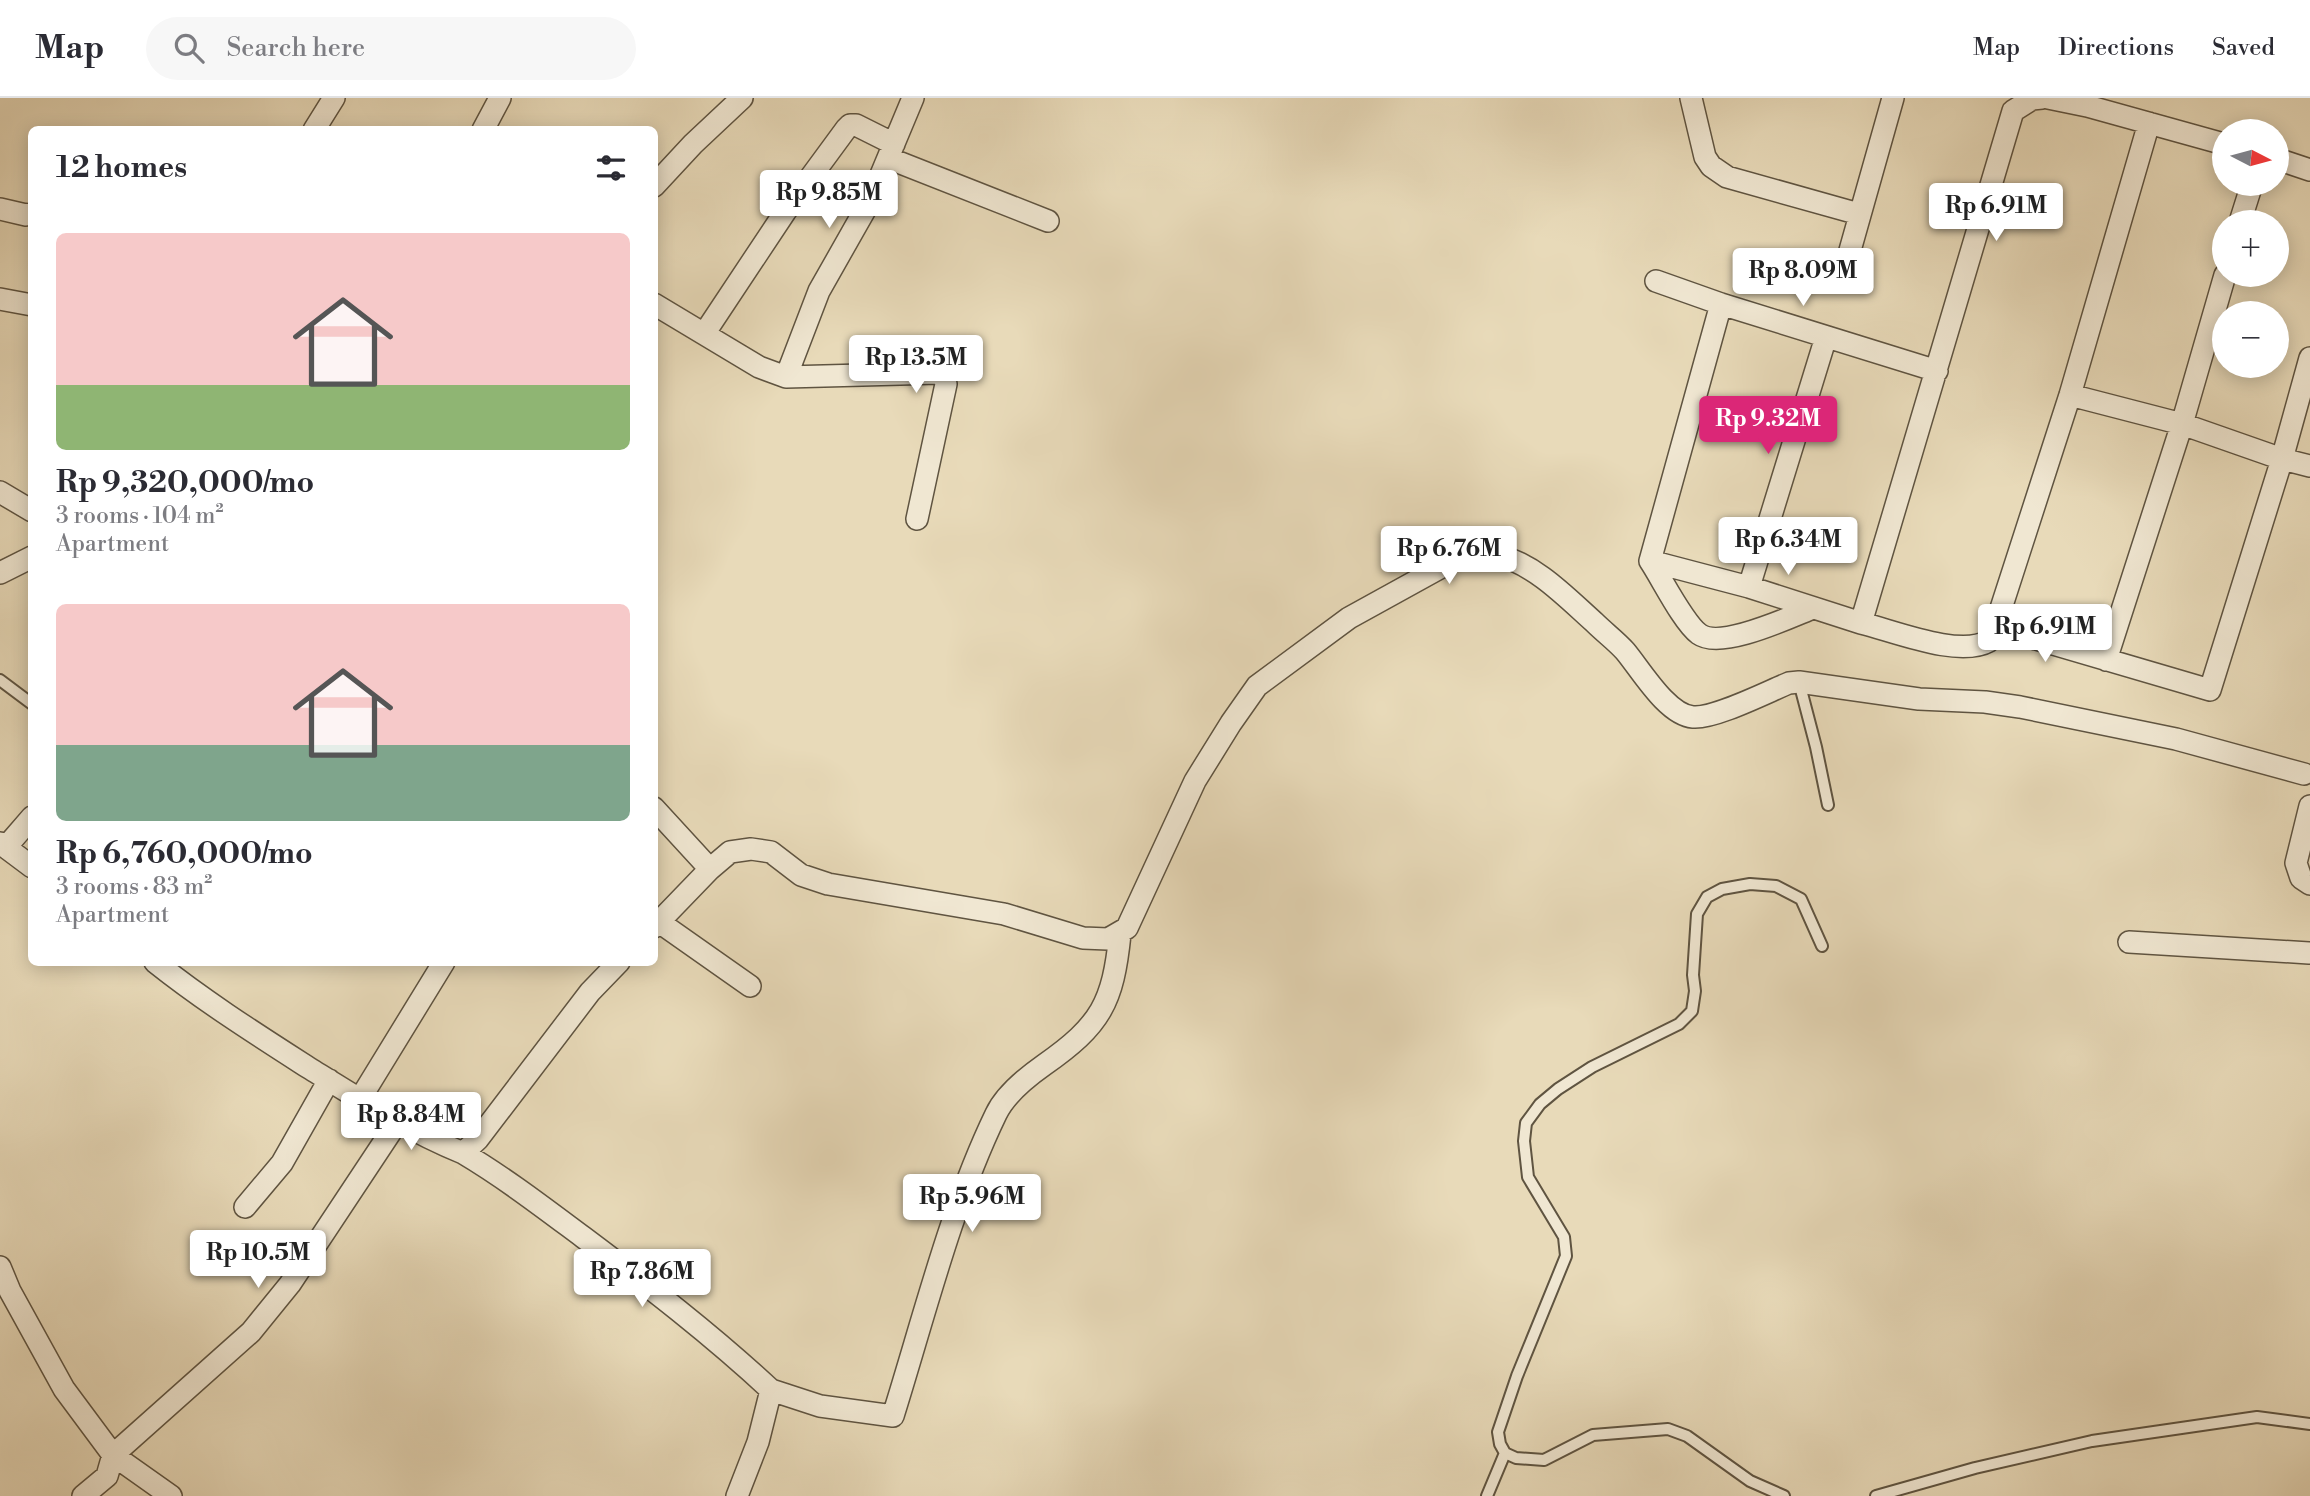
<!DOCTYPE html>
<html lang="en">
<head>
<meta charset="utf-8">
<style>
  :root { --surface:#fff; --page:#f7f7f7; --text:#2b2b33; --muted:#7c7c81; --line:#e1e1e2; --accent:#db2777 }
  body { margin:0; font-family:"Libre Bodoni",serif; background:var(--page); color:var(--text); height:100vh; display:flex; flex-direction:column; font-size:26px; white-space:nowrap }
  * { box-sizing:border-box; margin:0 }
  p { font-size:23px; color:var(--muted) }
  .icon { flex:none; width:38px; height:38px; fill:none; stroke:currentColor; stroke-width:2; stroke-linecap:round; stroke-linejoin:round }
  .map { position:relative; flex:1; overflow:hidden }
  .side { position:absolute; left:28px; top:28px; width:630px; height:840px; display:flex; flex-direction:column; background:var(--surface); border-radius:10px; box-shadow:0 4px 18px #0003 }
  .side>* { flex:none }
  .needle { width:46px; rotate:96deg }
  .buttons { position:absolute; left:2212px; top:21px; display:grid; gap:14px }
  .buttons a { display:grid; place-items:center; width:77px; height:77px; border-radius:50%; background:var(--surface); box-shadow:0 4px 18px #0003; font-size:35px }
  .price { position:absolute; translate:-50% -60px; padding:0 16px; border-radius:7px; background:#fff; color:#222; font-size:23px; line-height:46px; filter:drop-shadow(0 2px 4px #0008) }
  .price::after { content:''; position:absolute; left:50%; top:42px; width:21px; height:16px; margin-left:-10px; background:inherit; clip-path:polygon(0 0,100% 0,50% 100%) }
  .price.active { background:var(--accent); color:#fff }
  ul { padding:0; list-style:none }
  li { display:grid; align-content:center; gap:14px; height:371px; padding:0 28px }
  li span { display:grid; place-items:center; height:217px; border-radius:10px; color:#555 }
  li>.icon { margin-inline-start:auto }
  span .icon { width:126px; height:126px; fill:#fffc; stroke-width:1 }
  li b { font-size:30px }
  h2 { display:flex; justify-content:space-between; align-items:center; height:84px; padding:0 28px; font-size:30px }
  header { display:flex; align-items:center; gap:42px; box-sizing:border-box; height:98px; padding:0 35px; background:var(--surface); border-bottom:2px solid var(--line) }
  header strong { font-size:33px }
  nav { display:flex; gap:38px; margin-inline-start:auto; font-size:24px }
  .search { width:490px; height:63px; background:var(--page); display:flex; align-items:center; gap:18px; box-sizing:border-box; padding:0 24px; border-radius:38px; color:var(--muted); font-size:26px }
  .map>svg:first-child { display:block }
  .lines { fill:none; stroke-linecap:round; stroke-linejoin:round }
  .lane-casing { stroke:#5f5441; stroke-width:14 }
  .street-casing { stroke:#5f5441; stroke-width:24 }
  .lane { stroke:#f0e7d2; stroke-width:10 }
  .street { stroke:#f0e7d2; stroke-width:21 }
</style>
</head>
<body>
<header>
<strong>Map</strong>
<div class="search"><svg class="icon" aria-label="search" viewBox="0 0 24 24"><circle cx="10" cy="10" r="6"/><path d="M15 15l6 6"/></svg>Search here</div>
<nav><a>Map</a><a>Directions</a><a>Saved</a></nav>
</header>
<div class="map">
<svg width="2310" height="1398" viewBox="0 0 2310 1398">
  <rect width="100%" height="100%" fill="#e8dab9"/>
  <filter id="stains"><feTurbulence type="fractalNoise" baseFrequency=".00286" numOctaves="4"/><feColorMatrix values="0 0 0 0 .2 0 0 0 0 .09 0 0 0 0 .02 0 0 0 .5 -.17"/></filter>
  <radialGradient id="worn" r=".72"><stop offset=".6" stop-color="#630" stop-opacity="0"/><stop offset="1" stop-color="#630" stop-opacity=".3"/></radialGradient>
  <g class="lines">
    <!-- lane casing -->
    <g class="lane-casing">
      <path id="lane" d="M0,582l32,24
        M1799,584l17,65 12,58
        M1487,1398l18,-43
        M1784,1398l-34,-15 -63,-45 -19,-7 -75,6 -49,25 -28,-2 -11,-5 -5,-9 -2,-12 19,-56 49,-120 -2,-19 -36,-60 -4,-36 2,-18 14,-19 18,-15 34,-22 87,-43 13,-13 3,-20 -2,-16 4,-61 10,-17 15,-8 28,-5 26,2 25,13 21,47
        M1876,1398l99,-28 117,-27 165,-24 53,7"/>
    </g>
    <!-- street casing -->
    <g class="street-casing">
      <path id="street" d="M1691,0l14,59 6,9 16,11 132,37
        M2042,0l-10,1 -19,12 -152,512c33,8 98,35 128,18l6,-14 75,-232 79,-272
        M2048,0l39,8 137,38
        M314,32l20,-32
        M483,32l17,-32
        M888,60l160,63
        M2277,61l33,11
        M654,88l39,-42 49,-46
        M0,111l26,6 6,-1
        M2240,124l12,-38
        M1847,163l46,-163
        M1656,183l65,23 216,67
        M0,201l32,6
        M654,206l50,30 81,-122 61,-83 4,-4h6l38,19
        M1721,206l-71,257c12,18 33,61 49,73 22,16 91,-17 114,-26
        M704,236l55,33 27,10 152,-4 6,4 2,7 -29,135
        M2310,260l-28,101 28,7
        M786,279l33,-86 51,-90 43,-103
        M2070,297l112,29 43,-149
        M0,394l32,19
        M1650,463l99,26 112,36
        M0,475l32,-16
        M1749,489l77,-250
        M1995,529l215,63 72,-231 -100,-35 -76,236
        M2310,708l-14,57 5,15 9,6
        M654,710l56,61
        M0,745l32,24
        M6,749l26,-30
        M659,824l91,64
        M654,829l56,-58 20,-17 21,-3 20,3 30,23 27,9 176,30 79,24 25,1 19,-11 68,-147 36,-58 26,-37 92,-68 107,-59c13,-4 28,-8 42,-4 38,10 68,42 96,67 10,10 22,19 31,29 16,19 42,64 68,66 21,2 74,-25 96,-34l10,-1 120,17 66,3 35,5 156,32 128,35
        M2129,844l180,11
        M155,864c49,39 101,72 154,106 50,31 100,63 154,85l15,-14 112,-147 29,-30
        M360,1001l84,-137
        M463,1055c42,25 81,55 120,84 64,48 129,98 188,153l-13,52 -21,54
        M245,1109l37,-44 47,-83
        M0,1169l10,24 54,98 49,66 58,41
        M771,1292l49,16 73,10c31,-99 58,-209 103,-302 9,-19 31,-37 48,-49 57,-40 69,-62 76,-131
        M83,1398l24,-20 6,-21 138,-123 39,-48 108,-163"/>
    </g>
    <!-- lane -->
    <use href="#lane" class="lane"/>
    <!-- street -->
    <use href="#street" class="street"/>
  </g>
  <rect width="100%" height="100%" filter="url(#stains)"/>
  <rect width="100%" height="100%" fill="url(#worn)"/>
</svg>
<div class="buttons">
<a><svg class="needle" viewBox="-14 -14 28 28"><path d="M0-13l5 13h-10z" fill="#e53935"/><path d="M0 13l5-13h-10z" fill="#7c7c81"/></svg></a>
<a>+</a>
<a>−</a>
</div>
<b class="price" style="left:829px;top:132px">Rp 9.85M</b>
<b class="price" style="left:1996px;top:145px">Rp 6.91M</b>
<b class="price" style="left:1803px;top:210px">Rp 8.09M</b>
<b class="price" style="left:916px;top:297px">Rp 13.5M</b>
<b class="price active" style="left:1768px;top:358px">Rp 9.32M</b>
<b class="price" style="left:1788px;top:479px">Rp 6.34M</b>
<b class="price" style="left:1449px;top:488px">Rp 6.76M</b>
<b class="price" style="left:2045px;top:566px">Rp 6.91M</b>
<b class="price" style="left:411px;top:1054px">Rp 8.84M</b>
<b class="price" style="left:972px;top:1136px">Rp 5.96M</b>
<b class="price" style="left:258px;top:1192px">Rp 10.5M</b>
<b class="price" style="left:642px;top:1211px">Rp 7.86M</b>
<section class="side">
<h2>12 homes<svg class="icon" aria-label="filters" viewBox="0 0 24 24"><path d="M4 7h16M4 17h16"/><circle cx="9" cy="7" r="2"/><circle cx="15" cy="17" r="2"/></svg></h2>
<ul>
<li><span style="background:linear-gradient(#f6c9c9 70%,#8fb573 0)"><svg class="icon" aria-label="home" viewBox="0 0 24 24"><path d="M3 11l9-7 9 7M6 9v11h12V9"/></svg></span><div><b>Rp 9,320,000/mo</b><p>3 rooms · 104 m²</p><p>Apartment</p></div></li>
<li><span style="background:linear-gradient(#f6c9c9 65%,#7fa58c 0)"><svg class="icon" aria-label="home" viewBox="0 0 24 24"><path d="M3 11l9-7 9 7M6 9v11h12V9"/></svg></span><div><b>Rp 6,760,000/mo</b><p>3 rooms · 83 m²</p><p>Apartment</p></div></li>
</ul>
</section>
</div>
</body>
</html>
